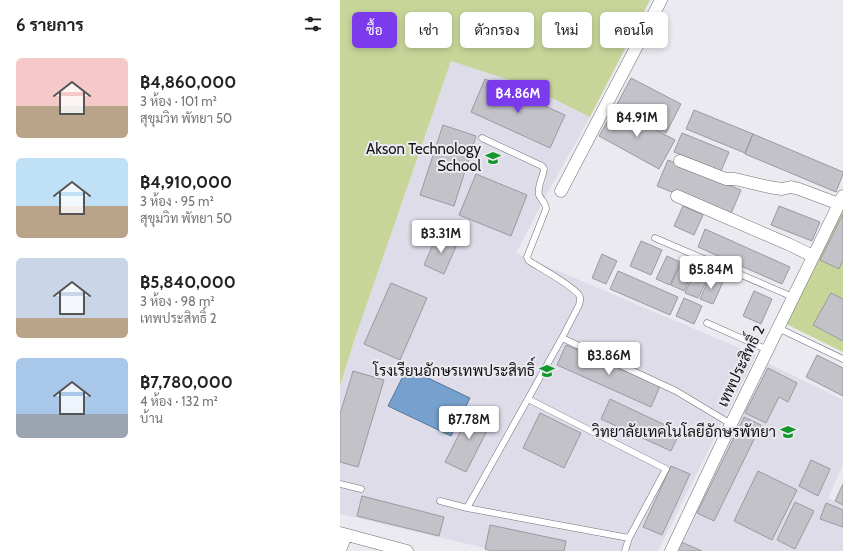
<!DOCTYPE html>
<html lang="th">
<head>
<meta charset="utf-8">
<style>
  :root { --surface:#fff; --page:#f6f6f6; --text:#222; --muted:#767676; --accent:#7c3aed }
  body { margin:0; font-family:Cabin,Sarabun,sans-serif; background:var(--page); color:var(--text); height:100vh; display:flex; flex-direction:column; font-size:15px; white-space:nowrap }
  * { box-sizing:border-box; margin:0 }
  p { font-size:13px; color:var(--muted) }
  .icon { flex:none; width:22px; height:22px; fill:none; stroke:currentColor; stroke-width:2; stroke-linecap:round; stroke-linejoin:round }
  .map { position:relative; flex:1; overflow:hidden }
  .sheet { display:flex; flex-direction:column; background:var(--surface); width:340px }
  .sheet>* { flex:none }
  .hud { position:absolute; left:12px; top:12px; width:380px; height:36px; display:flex; gap:8px }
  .price { position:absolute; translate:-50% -34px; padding:0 9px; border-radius:4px; background:#fff; color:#222; font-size:13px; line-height:26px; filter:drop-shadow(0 1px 2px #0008) }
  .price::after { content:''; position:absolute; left:50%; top:24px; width:12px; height:9px; margin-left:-6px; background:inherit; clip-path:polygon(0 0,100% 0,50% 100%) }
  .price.active { background:var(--accent); color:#fff }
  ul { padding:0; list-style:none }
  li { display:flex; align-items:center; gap:12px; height:100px; padding:0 16px }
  li span { display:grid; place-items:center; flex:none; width:112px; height:80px; border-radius:6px; color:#555 }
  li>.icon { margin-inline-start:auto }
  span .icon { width:48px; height:48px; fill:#fffc; stroke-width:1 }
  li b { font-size:17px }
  h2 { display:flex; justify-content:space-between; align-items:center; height:48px; padding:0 16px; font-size:17px }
  .pill { padding:0 14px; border-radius:6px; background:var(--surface); box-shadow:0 2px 6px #0003; font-size:14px; line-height:36px }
  .pill.active { background:var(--accent); color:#fff }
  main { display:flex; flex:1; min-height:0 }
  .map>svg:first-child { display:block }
  .built { fill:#dedce9 }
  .green { fill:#c7d599 }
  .water { fill:#76a0cd; stroke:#597696 }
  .building { fill:#c4c2c9; stroke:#9a999f }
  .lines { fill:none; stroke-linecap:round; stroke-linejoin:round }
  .service-casing { stroke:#706f74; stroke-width:7 }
  .minor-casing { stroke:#706f74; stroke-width:13 }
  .service { stroke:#fff; stroke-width:6 }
  .minor { stroke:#fff; stroke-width:12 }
  .labels { text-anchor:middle; stroke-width:4; stroke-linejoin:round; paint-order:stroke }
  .poi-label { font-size:15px; fill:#141315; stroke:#ebeaf0; text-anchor:end }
  .street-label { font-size:15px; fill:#141315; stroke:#ebeaf0 }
</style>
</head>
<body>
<main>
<section class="sheet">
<h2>6 รายการ<svg class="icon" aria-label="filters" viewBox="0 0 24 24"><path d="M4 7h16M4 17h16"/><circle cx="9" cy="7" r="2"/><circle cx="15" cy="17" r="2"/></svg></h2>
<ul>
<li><span style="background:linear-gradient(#f6c9c9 60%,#b9a48a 0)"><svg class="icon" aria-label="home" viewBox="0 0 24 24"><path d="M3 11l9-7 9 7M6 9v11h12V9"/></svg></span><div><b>฿4,860,000</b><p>3 ห้อง · 101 m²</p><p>สุขุมวิท พัทยา 50</p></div></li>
<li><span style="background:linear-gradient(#bfe0f5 60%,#b9a48a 0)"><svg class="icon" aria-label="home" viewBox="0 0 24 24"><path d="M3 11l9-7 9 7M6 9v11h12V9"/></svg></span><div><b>฿4,910,000</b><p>3 ห้อง · 95 m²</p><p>สุขุมวิท พัทยา 50</p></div></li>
<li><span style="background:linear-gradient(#c9d6e8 75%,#b9a48a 0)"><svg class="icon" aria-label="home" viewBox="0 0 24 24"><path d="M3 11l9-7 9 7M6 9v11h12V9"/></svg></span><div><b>฿5,840,000</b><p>3 ห้อง · 98 m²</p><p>เทพประสิทธิ์ 2</p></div></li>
<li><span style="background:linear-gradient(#a9c7e8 70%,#9aa5b1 0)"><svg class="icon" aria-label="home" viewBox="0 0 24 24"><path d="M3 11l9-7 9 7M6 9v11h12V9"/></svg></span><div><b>฿7,780,000</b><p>4 ห้อง · 132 m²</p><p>บ้าน</p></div></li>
</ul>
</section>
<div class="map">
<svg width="503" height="551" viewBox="0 0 503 551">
  <rect width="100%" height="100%" fill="#ebeaf0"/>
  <!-- built -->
  <path class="built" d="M111,61l74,24 65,32 -47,84 -27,52 240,102 -98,196h-161l-157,-37v-128l14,-45z
    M428,363l75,37v65l-15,33 15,7v46h-168z"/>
  <!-- green -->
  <path class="green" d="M0,0h310l-60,117 -65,-32 -74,-24 -97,280 -14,45z
    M503,209v143l-57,-28z"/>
  <!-- water -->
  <path class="water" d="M67,368l63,30 -19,38 -63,-30z"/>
  <!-- building -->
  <path class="building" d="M291,78l50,26 -15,29 -50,-27z
    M145,79l80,36 -15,33 -79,-36z
    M275,108l60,32 -16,29 -60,-33z
    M354,110l59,24 -8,19 -59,-24z
    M103,125l33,11 -22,70 -34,-11z
    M342,133l47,19 -8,19 -47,-19z
    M413,134l90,38v2l-7,18 -91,-38z
    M328,160l73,30 -11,26 -73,-30z
    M136,174l51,21 -16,41 -52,-21z
    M343,206l20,9 -9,20 -20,-9z
    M439,206l41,16 -8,19 -41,-16z
    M503,214v46l-4,9 -19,-9z
    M365,229l85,38 -8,17 -84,-37z
    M98,233l20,9 -14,32 -20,-9z
    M301,241l21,9 -11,25 -21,-9z
    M262,254l15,7 -11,23 -14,-6z
    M327,256l13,6 -10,23 -14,-6z
    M341,263l13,6 -10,22 -13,-6z
    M355,270l14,6 -11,22 -13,-5z
    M278,271l60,26 -8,18 -60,-26z
    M370,276l13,6 -10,22 -13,-5z
    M51,283l36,15 -27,62 -36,-16z
    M414,291l18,8 -11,25 -18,-8z
    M491,293l12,6v42l-30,-16z
    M344,298l18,8 -8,18 -18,-8z
    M226,345l94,41 -9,21 -94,-42z
    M477,355l26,13v28l-37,-19z
    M428,368l29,15 -9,19 -9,-5 -13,26 -21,-10z
    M13,371l31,9 -26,87 -18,-5v-48z
    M270,399l70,33 -9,19 -70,-32z
    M132,409l21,10 -27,53 -21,-10z
    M200,413l41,20 -17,35 -41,-20z
    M404,417l17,8 -47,96 -17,-8z
    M471,460l19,9 -12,27 -19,-10z
    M331,466l19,8 -28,61 -19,-8z
    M418,471l39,19 -25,50 -38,-19z
    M503,484v21l-8,-4z
    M22,496l82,21 -5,19 -82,-20z
    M455,502l19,9 -19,38 -18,-9z
    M486,503l17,7v17l-23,-8z
    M150,525l76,16 -2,10h-72l-7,-2z
    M341,542l21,9h-25z"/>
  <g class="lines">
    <!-- service casing -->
    <g class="service-casing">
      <path id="service" d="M315,238l138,59
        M367,323l61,27
        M438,328l65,31
        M222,338l114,53 55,33
        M0,484l21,5
        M100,501l27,7 95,-170 17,-33c1,-3 2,-7 0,-10 -7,-10 -39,-27 -50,-34l-2,-4 19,-48c0,-6 -5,-9 -7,-14 -2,-9 4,-17 5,-26l-2,-3 -60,-28
        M127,508l162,30 37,-69 -138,-70
        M285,551l4,-13"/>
    </g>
    <!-- minor casing -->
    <g class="minor-casing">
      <path id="minor" d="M340,161l46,18h9l34,8 13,2 9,-2 8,2 40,15
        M221,191l100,-191
        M337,196l111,48 25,12
        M0,533l67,18
        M0,550l6,-15
        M331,551l60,-127 112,-228"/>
    </g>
    <!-- service -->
    <use href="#service" class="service"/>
    <!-- minor -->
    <use href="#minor" class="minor"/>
  </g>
  <!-- icons -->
  <defs>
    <g id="school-bare" transform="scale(1.2)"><path d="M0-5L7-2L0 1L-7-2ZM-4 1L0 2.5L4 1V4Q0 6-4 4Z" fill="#11972c" stroke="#ebeaf0" stroke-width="2.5" paint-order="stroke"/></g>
    <g id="university-bare" transform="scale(1.2)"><path d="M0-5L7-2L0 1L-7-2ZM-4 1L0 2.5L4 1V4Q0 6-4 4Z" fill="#11972c" stroke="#ebeaf0" stroke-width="2.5" paint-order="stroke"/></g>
  </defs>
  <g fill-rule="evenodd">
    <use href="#school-bare" x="153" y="158"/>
    <use href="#school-bare" x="207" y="371"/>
    <use href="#university-bare" x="448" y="432"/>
  </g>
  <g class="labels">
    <!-- poi labels -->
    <g class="poi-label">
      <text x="141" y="154">Akson Technology<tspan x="141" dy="17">School</tspan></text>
      <text x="195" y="376">โรงเรียนอักษรเทพประสิทธิ์</text>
      <text x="436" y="437">วิทยาลัยเทคโนโลยีอักษรพัทยา</text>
    </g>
    <!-- street labels -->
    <g class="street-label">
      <text transform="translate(401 366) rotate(-64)" y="5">เทพประสิทธิ์ 2</text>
    </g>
  </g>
</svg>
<b class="price active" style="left:178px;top:114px">฿4.86M</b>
<b class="price" style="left:297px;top:138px">฿4.91M</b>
<b class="price" style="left:101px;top:254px">฿3.31M</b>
<b class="price" style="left:371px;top:290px">฿5.84M</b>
<b class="price" style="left:269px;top:376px">฿3.86M</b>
<b class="price" style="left:129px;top:440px">฿7.78M</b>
<div class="hud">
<a class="pill active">ซื้อ</a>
<a class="pill">เช่า</a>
<a class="pill">ตัวกรอง</a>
<a class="pill">ใหม่</a>
<a class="pill">คอนโด</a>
</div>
</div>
</main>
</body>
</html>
